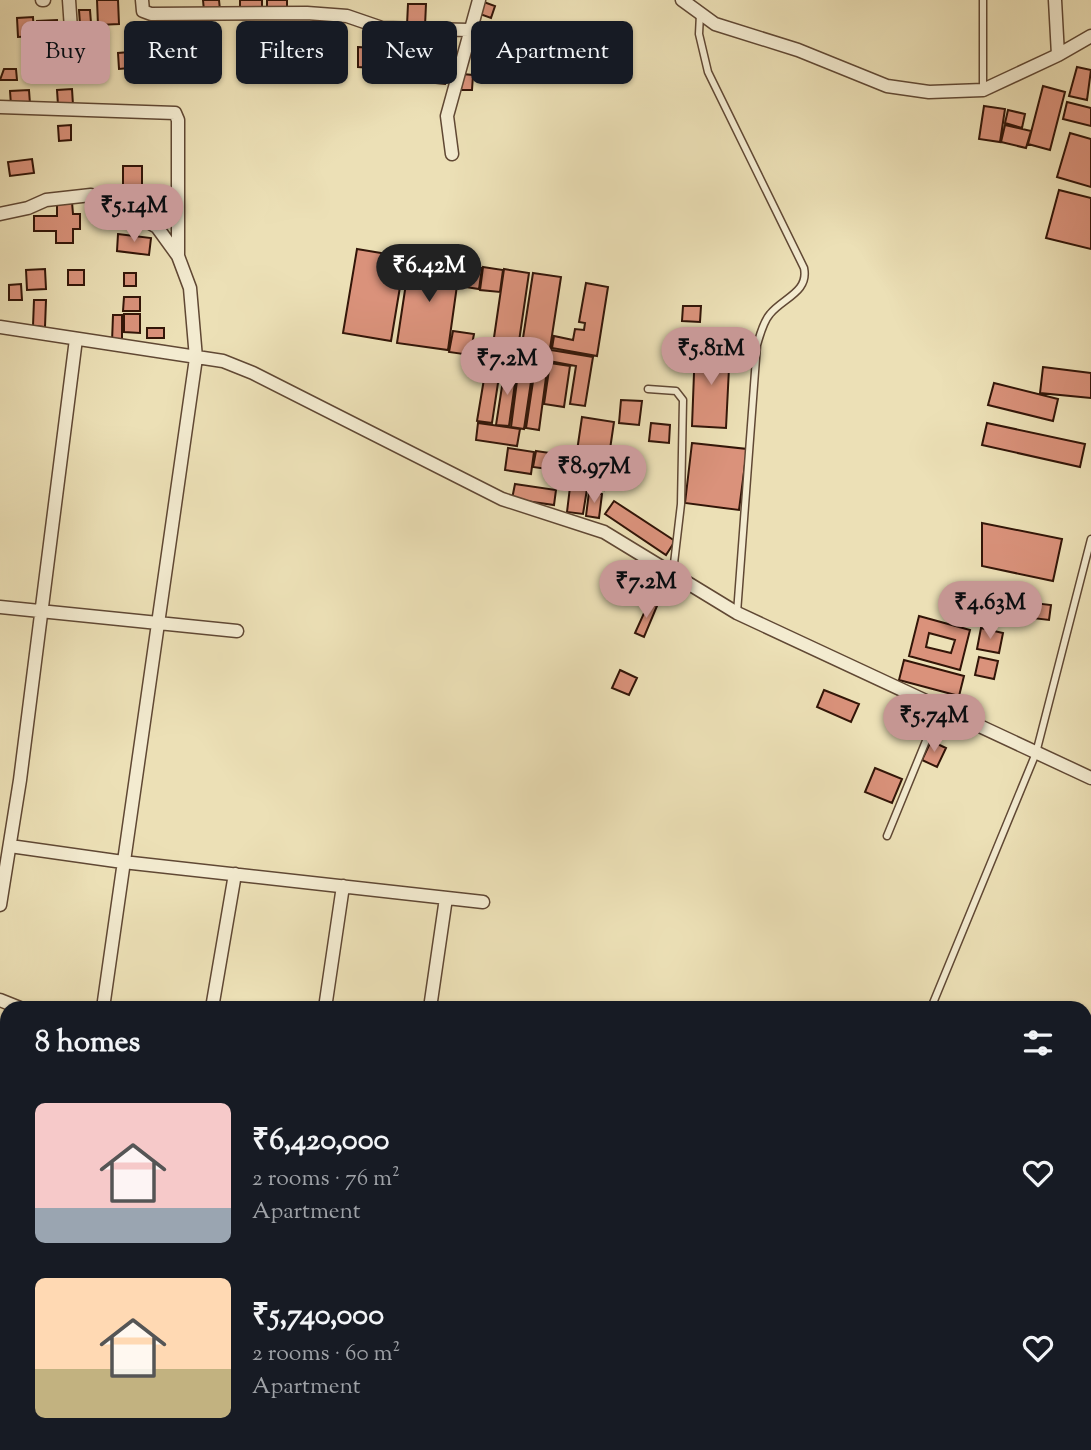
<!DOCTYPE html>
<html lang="en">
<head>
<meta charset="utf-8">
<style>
  :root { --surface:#171b24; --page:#20242c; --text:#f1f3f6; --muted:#9ea1a6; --accent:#c59692 }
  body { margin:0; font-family:"Sorts Mill Goudy",serif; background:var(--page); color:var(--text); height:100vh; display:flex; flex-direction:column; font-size:26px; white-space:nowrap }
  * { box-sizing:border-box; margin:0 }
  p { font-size:23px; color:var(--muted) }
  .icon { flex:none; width:38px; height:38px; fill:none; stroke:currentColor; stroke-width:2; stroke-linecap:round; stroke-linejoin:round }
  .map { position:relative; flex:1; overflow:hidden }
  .panel { position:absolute; left:0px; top:1001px; width:1092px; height:450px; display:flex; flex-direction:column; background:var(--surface); border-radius:21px 21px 0 0; box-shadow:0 2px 5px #0004 }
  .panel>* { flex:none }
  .hud { position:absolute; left:21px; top:21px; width:700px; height:63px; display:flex; gap:14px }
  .price { position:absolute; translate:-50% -60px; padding:0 16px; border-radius:24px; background:var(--accent); color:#111; font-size:23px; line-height:46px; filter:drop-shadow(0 2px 4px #0008) }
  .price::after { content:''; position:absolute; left:50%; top:42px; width:21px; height:16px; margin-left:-10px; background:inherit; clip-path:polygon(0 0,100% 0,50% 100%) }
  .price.active { background:#222; color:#fff }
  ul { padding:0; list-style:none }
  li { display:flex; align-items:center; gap:21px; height:175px; padding:0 35px }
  li span { display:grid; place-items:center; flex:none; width:196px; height:140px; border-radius:10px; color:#555 }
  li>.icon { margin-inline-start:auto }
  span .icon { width:84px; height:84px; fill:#fffc; stroke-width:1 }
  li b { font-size:30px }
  h2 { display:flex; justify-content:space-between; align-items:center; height:84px; padding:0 35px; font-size:30px }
  .tag { padding:0 24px; border-radius:10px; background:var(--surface); box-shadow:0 2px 5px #0004; font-size:24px; line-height:63px }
  .tag.active { background:var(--accent); color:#111 }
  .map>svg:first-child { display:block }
  .building { fill:#da927b; stroke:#321508; stroke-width:2; fill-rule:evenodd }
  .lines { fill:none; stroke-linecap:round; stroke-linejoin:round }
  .service-casing { stroke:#604834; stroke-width:9 }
  .minor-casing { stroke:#604834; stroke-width:15 }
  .tertiary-casing { stroke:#604834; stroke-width:18 }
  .service { stroke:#f3ebd0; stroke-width:6 }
  .minor { stroke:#f3ebd0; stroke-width:12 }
  .tertiary { stroke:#f3ebd0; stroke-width:16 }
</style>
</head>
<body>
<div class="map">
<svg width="1091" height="1450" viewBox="0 0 1091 1450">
  <rect width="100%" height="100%" fill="#ece0b6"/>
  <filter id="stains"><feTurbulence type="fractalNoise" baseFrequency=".00286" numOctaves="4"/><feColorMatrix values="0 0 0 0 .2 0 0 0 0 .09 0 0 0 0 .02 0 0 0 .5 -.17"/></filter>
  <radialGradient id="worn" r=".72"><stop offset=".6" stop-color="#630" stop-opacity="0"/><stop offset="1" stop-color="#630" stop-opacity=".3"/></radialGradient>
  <!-- building -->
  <path class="building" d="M97,0h21l1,24 -21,1z
    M203,0h16l1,10 -16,1z
    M240,0h22v10h-22z
    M267,0h20v11h-20z
    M481,1l14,5 -4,12 -14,-5z
    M408,4h18l-1,22 -18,-1z
    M79,10h11l1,13 -11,1z
    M33,17l1,19 -16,1 -1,-19z
    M57,20l1,18 -21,1v-18z
    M475,23l18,6 -3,9 -18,-6z
    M160,28v13l-17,1v-13z
    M244,33l15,1 -1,20 -15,-1z
    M84,35v10h-18v-9z
    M90,40l15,1 -1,8 -15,-1z
    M411,44h11v15h-11z
    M162,45v13l-19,1v-13z
    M358,47l14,1v20l-14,-1z
    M207,50h14v15h-14z
    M129,52v16l-10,1 -1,-16z
    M292,65h13l-1,12h-12z
    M1077,67l14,3 -4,30 -18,-4z
    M4,69h12l1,11h-17z
    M427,73l19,2 -1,9 -19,-2z
    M462,74l11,1 -1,15h-11z
    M1043,86l22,6 -15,58 -22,-6z
    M72,89l1,16h-15l-1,-15z
    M29,90l1,14 -19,1 -1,-14z
    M1067,102l24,6v18l-28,-7z
    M984,106l21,3 -5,33 -21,-3z
    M1008,110l17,4 -3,14 -17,-5z
    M71,125v15l-12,1 -1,-15z
    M1005,125l26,6 -5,17 -25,-6z
    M1070,133l21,6v48l-34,-10z
    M32,159l2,14 -24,3 -2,-14z
    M123,166h19v22h-19z
    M1059,190l32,8v51l-45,-11z
    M57,202h15l1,12h7v15h-7v14h-17v-12h-22v-15h23z
    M118,234l33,4 -2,17 -32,-4z
    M357,249l48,8 -14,84 -48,-8z
    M410,257l50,7 -12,86 -51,-7z
    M462,265l20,3 -3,21 -20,-3z
    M483,267l20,3 -3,22 -20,-2z
    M45,269l1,20 -19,1 -1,-20z
    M504,269l25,4 -13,89 -25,-4z
    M68,270h16v15h-16z
    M124,273h12v13h-12z
    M533,273l28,4 -14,91 -28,-4z
    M586,283l22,4 -11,69 -45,-8 2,-12 19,4 2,-11 9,1 1,-7 -6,-1z
    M21,284l1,16h-13v-15z
    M124,297h16v14h-17z
    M34,300h12l-1,27 -12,-1z
    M683,306h18l-1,16 -18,-1z
    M124,314h16v19l-16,-1z
    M113,315h9v27h-10z
    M147,328h17v10h-17z
    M453,331l21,3 -4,21 -21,-3z
    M483,339l9,1 -3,18 -9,-1z
    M695,347l35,1 -4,80 -34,-2z
    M551,350l42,7 -8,49 -15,-2 6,-38 -27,-5z
    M487,361l14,2 -9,60 -15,-2z
    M550,363l20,3 -6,41 -20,-3z
    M505,367l12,2 -8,57 -13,-1z
    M1043,367l48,6v25l-51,-5z
    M535,368l12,2 -8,60 -13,-2z
    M518,373l14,2 -8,54 -13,-2z
    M994,383l64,16 -5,22 -65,-16z
    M621,400l21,1 -3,24 -20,-2z
    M582,417l32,5 -10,68 -32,-5z
    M478,423l42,6 -3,17 -41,-6z
    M651,423l19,2 -1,18 -20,-2z
    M987,423l98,21 -5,23 -98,-22z
    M692,443l55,6 -8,61 -54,-7z
    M508,448l26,4 -3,22 -26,-4z
    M536,451l28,4 -2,16 -29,-4z
    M515,484l41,6 -2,15 -42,-6z
    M570,487l17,2 -4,25 -16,-2z
    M589,492l13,2 -3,24 -13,-2z
    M614,501l61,40 -9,14 -61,-41z
    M982,523l80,16 -9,42 -71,-15z
    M1017,601l34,4 -2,15 -34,-4z
    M649,602l8,4 -13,31 -9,-4z
    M919,616l51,14 -10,40 -51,-14zM929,633l26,7 -4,13 -25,-6z
    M981,628l22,5 -4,20 -22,-4z
    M979,657l19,4 -4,18 -19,-4z
    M904,660l60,16 -5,20 -60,-16z
    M620,670l17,8 -8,17 -17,-7z
    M824,690l35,14 -8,18 -34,-15z
    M931,741l15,7 -9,19 -15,-7z
    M875,768l27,11 -10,24 -27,-11z"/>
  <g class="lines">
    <!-- service casing -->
    <g class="service-casing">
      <path id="service" d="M983,0v90
        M700,14l-1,20 9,38 96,196c5,24 -21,30 -34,46 -7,8 -10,21 -13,31l-20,268
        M648,389l28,2 7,9 -2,104 -8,68
        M887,836l52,-127
        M931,1008l105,-255 55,-214
        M1085,1149l6,13
        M0,1250h7
        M1085,1262l6,-3
        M1085,1366l6,12
        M0,1387l7,-1
        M996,1444l1,6"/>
    </g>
    <!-- minor casing -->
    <g class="minor-casing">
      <path id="minor" d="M42,0h2
        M69,0l2,29
        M142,0l1,11 8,3 156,-1 40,3 35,12 87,2
        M682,0l33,24 83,26 89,36 42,6 54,-2 75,-35 33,-19
        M1055,0l3,55
        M0,107l175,6 3,7v135
        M452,154l-5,-38 32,-116
        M0,214l28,-6 18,-8 45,-5 16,4 50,28 21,29 12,32 6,70 -93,650
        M0,327l223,34 30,12 249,126 102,33 133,81 354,165
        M0,607l237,24
        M10,846l113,16 360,40
        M0,905l20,-125 56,-441
        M0,1000l20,8
        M212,1008l23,-134
        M325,1008l18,-122
        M430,1008l16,-110
        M0,1137l7,3
        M0,1424l7,-1
        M289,1444l5,6
        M381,1444v6
        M547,1444l1,6
        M767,1444l15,6"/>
    </g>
    <!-- tertiary casing -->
    <g class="tertiary-casing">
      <path id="tertiary" d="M0,1179l7,3
        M654,1444l16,6"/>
    </g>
    <!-- service -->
    <use href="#service" class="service"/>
    <!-- minor -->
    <use href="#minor" class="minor"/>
    <!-- tertiary -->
    <use href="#tertiary" class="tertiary"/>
  </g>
  <rect width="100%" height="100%" filter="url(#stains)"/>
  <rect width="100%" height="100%" fill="url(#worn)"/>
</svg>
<b class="price" style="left:134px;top:244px">₹5.14M</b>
<b class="price active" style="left:429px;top:304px">₹6.42M</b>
<b class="price" style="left:711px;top:387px">₹5.81M</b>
<b class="price" style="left:507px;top:397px">₹7.2M</b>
<b class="price" style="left:594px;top:505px">₹8.97M</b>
<b class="price" style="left:646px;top:620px">₹7.2M</b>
<b class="price" style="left:990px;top:641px">₹4.63M</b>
<b class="price" style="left:934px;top:754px">₹5.74M</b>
<div class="hud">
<a class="tag active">Buy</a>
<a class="tag">Rent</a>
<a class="tag">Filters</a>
<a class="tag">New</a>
<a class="tag">Apartment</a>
</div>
<section class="panel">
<h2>8 homes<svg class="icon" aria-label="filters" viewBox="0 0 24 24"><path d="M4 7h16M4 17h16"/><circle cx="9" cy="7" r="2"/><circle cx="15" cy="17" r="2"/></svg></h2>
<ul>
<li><span style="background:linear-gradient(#f6c9c9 75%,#9aa5b1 0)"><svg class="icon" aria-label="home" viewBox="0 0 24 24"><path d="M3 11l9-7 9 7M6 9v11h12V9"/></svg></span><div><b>₹6,420,000</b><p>2 rooms · 76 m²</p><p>Apartment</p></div><svg class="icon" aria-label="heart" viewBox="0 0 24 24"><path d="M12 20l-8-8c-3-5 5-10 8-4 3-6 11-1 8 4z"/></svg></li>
<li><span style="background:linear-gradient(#ffd9b3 65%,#c2b280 0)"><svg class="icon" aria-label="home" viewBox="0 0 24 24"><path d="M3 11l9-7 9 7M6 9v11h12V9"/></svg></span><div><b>₹5,740,000</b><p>2 rooms · 60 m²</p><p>Apartment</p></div><svg class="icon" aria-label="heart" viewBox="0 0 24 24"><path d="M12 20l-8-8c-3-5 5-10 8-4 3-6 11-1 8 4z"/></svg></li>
</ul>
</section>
</div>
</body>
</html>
